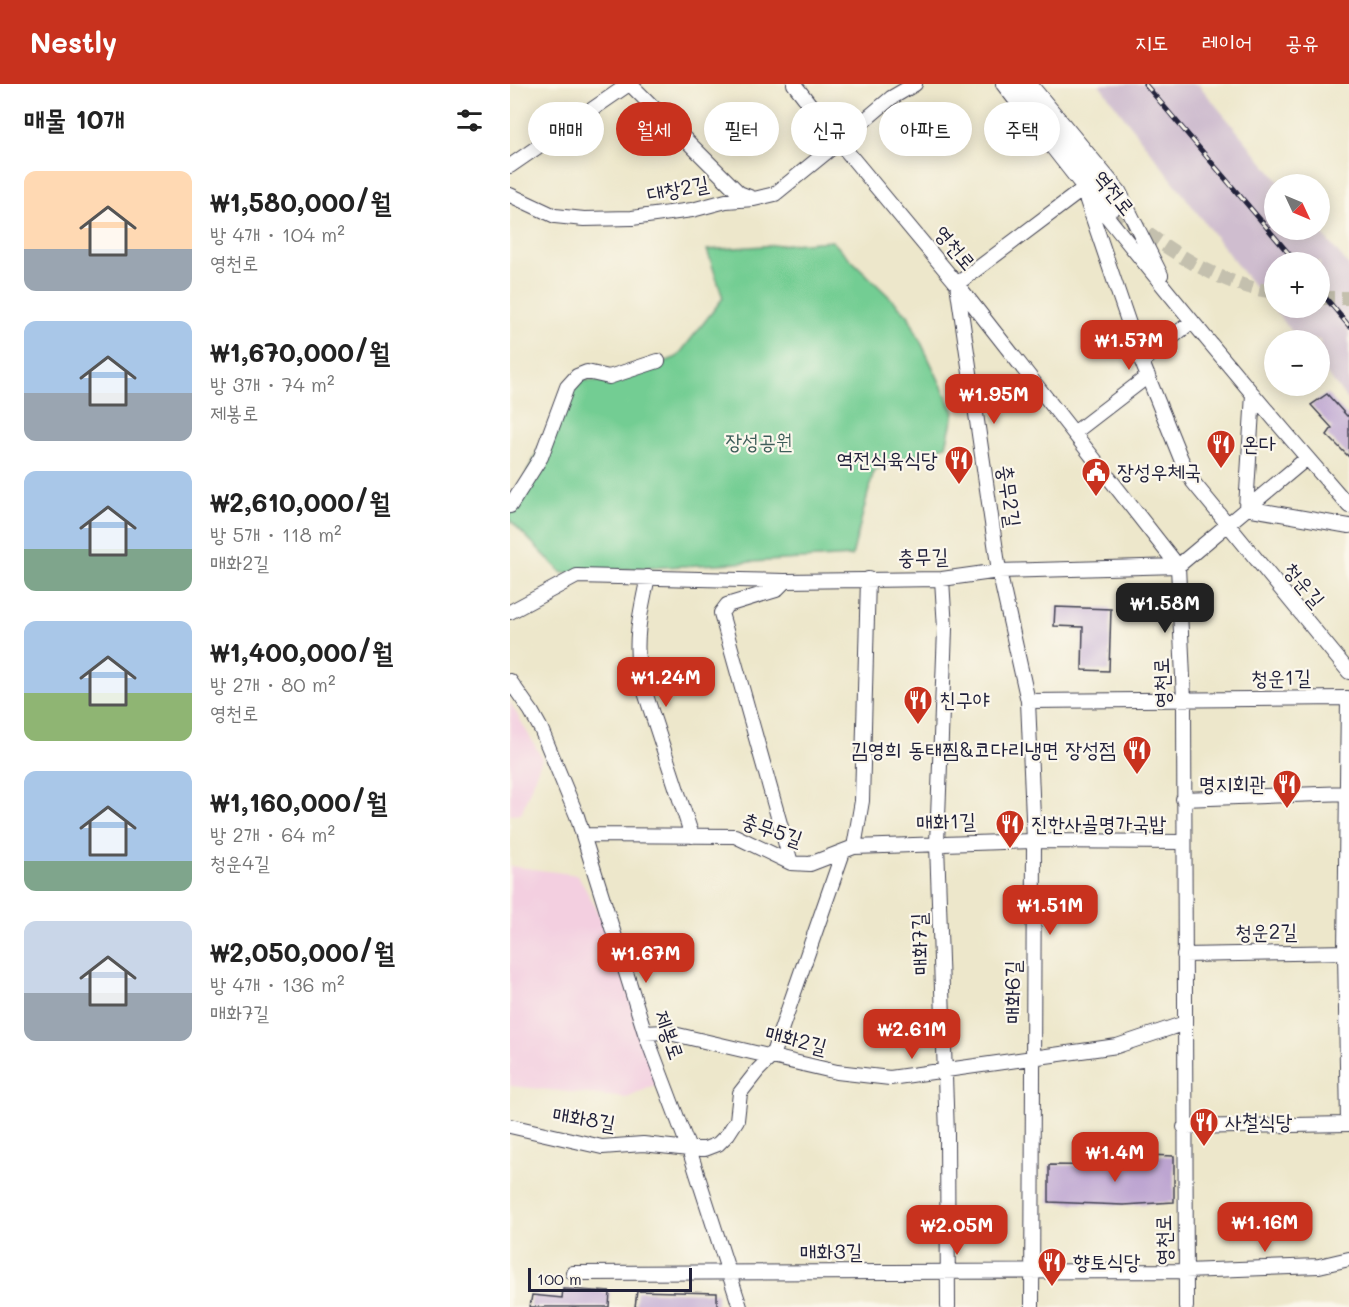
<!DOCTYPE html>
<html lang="ko">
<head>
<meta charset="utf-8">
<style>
  :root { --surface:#fff; --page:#f6f6f6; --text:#222; --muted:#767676; --accent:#c8321e }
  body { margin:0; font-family:Mali,"Poor Story",sans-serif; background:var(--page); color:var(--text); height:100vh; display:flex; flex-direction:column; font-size:22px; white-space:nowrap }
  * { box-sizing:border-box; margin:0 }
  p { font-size:20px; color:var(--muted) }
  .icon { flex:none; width:33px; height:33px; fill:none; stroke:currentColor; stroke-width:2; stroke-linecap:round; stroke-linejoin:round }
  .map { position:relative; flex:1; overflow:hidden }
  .panel { display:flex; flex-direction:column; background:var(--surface); width:510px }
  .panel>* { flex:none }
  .top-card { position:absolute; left:18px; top:18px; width:570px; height:54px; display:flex; gap:12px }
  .needle { width:39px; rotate:134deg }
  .buttons { position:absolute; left:754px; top:90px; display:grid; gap:12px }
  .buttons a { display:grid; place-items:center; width:66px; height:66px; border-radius:50%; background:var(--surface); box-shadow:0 3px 15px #0003; font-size:30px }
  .scale { position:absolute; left:18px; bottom:15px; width:164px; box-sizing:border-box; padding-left:6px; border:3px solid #22223b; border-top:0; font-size:16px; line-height:21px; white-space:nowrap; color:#22223b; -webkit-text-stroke:4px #fbf7ec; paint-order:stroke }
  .price { position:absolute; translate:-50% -51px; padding:0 14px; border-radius:12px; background:var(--accent); color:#fff; font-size:20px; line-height:39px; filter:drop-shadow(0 2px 3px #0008) }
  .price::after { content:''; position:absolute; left:50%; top:36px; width:18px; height:14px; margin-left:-9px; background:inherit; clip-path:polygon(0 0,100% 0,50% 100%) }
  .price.current { background:#222; color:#fff }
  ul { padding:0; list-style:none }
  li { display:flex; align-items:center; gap:18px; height:150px; padding:0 24px }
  li span { display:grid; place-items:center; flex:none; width:168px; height:120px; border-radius:12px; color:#555 }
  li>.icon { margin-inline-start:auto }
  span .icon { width:72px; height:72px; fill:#fffc; stroke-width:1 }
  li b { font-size:26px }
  h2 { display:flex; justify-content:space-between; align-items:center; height:72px; padding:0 24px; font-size:26px }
  .chip { padding:0 21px; border-radius:27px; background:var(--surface); box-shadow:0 3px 15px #0003; font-size:21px; line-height:54px }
  .chip.current { background:var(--accent); color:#fff }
  header { display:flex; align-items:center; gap:36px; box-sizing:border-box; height:84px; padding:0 30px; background:var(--accent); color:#fff }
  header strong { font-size:28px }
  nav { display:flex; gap:33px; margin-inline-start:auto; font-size:21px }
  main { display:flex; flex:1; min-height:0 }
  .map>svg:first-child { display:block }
  .built { fill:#f3cfe0 }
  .industrial { fill:#cfbdcf; fill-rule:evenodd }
  .green { fill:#73cd93; stroke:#4a7867; stroke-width:1.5 }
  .building { fill:#bda5d1 }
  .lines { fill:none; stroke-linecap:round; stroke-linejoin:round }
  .minor-tunnel { stroke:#c4c0ae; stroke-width:14; stroke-dasharray:14 7; stroke-linecap:butt }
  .minor-casing { stroke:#404051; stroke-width:16 }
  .minor { stroke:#fff; stroke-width:14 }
  .rail-casing { stroke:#22223b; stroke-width:5 }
  .rail { stroke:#fbf7ec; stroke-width:3; stroke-dasharray:9; stroke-linecap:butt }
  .labels { text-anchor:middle; stroke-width:4.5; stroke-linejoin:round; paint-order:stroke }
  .street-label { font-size:21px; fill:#22223b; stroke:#fbf7ec }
  .park-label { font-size:21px; fill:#3e5e5a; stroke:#fbf7ec }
  .poi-label { font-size:21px; fill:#22223b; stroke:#fbf7ec; text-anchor:start }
</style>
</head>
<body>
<header>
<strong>Nestly</strong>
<nav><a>지도</a><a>레이어</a><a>공유</a></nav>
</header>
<main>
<section class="panel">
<h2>매물 10개<svg class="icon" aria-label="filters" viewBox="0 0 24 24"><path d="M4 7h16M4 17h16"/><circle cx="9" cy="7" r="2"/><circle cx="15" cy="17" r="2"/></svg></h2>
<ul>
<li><span style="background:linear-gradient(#ffd9b3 65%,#9aa5b1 0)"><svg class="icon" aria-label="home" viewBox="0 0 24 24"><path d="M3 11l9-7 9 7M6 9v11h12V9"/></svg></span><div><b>₩1,580,000/월</b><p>방 4개 · 104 m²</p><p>영천로</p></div></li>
<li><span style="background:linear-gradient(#a9c7e8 60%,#9aa5b1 0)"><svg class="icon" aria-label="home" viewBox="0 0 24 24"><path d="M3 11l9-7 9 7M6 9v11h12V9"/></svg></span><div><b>₩1,670,000/월</b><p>방 3개 · 74 m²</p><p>제봉로</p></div></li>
<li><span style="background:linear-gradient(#a9c7e8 65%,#7fa58c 0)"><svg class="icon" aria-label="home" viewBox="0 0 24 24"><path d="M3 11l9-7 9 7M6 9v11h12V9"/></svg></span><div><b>₩2,610,000/월</b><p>방 5개 · 118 m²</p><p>매화2길</p></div></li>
<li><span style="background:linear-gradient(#a9c7e8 60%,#8fb573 0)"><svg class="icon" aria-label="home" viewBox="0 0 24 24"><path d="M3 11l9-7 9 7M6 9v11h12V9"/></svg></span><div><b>₩1,400,000/월</b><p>방 2개 · 80 m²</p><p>영천로</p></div></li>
<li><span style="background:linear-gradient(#a9c7e8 75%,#7fa58c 0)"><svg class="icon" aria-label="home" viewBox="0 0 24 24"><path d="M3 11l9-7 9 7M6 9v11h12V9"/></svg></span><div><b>₩1,160,000/월</b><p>방 2개 · 64 m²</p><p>청운4길</p></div></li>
<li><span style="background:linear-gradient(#c9d6e8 60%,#9aa5b1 0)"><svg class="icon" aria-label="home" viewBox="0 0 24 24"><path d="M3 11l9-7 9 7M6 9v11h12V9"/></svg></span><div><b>₩2,050,000/월</b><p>방 4개 · 136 m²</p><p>매화7길</p></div></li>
</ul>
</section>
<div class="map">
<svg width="839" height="1223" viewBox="0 0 839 1223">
  <rect width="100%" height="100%" fill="#fbf7ec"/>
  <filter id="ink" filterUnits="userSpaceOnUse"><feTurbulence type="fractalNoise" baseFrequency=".0167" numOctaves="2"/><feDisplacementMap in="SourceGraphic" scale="12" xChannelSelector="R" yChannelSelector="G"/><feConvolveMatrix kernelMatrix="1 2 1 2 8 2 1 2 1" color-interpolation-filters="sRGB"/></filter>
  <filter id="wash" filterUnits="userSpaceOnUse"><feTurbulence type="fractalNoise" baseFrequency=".008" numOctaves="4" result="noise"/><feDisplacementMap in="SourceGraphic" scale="24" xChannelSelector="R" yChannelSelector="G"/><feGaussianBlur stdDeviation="1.35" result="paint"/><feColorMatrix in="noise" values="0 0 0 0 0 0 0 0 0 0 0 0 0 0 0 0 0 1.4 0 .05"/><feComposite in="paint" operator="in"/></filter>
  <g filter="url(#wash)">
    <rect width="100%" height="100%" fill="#ede7cb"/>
    <!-- built -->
    <path class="built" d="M0,618l32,56 -21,56 -11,1z
      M0,782l68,9 30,56 49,153 -30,14 -117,-12z"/>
    <!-- industrial -->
    <path class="industrial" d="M589,0h99l83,100h-6v46h44l30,36v135l-29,-35v-26h-21l-55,-66zM765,178h45v46h-45z"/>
    <!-- green -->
    <path class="green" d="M322,157l76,74 46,97 -8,34 -72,24 -22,86 -290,17 -52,-53v-13l63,-127 44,1 60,-24 46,-59 -16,-48z"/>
    <g id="blocks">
      <!-- building -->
      <path class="building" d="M817,310l20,22 2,-1v42l-22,-22 5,-7 -21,-23z
        M545,523l56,2 -2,62 -27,-1 1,-43 -29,-1z
        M635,1071l29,1v46l-51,3 -74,-3v-37l81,1z
        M53,1205l47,3 -1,15h-79l2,-12 30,3z
        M127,1207l80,2v14h-82z"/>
    </g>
  </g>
  <g filter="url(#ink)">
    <use href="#blocks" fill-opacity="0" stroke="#404051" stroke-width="1.5"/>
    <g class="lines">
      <!-- minor-tunnel -->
      <path class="minor-tunnel" d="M604,124c44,35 103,78 161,84
        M810,214h29"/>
      <!-- minor casing -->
      <g class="minor-casing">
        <path id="minor" d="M120,0l109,109 13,5
          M284,0l45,58 118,142 221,282 6,134 2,607
          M493,0c111,144 226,285 346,422
          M506,0l98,124
          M520,0l89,107 42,84
          M0,82l119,-82
          M0,111l45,21 29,3 48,-1 60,-8 34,-9 28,-2 21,-5 64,-52 52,-44 24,-14
          M632,278l50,-41
          M743,310l-7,114 103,18
          M564,349l74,-57
          M0,422l31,-49 26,-70 10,-11 10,-4 22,5 49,-16
          M138,493c-8,36 -15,66 -7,103l51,156
          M432,495l3,50 -8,215 10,290 1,173
          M275,497l-9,9 -49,15 -6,8 70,250
          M0,528l67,-36 208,5 157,-2 57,-8 179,-5 129,-108
          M0,597l21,30 10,18 36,87 68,217 44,116 51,158
          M518,617l320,-3 -3,254 3,171
          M673,715l165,-6
          M74,751l151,1 56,27 19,1 44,-17 8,-46 6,-222
          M344,763l180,-6 150,1
          M674,871l165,-3
          M135,949l20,-1 172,40 53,6 227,-32 68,-23
          M0,1042l92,21 41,-3 46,5h16l13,-5 10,-10 9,-14 3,-27 18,-23 14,-14 71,-204
          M674,1043l165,-3
          M63,1189l612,-2 134,-5 30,-7
          M522,1223l2,-466 -6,-140 -29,-130 -42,-287 126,-95 59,173 39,97 12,23 156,190"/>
      </g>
      <!-- minor -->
      <use href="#minor" class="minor"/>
      <!-- rail casing -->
      <g class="rail-casing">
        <path id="rail" d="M635,0l151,178
          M810,207l29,35"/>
      </g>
      <!-- rail -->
      <use href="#rail" class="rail"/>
    </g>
  </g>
  <!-- icons -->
  <defs>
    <g id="restaurant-pin" transform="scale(1.5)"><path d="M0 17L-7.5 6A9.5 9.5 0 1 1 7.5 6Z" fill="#c8321e" stroke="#fbf7ec"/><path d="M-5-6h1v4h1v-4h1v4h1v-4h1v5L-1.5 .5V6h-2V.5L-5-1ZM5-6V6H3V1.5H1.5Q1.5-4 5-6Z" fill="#fff"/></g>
    <g id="civic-pin" transform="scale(1.5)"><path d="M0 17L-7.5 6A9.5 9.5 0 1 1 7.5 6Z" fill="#c8321e" stroke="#fbf7ec"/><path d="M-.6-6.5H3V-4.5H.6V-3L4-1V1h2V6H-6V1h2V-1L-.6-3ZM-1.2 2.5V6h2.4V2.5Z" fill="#fff"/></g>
  </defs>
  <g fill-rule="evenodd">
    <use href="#restaurant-pin" x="711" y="360"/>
    <use href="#restaurant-pin" x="449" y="376"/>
    <use href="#civic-pin" x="586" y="388"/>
    <use href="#restaurant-pin" x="408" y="616"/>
    <use href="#restaurant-pin" x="627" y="666"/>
    <use href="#restaurant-pin" x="777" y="700"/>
    <use href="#restaurant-pin" x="500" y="740"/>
    <use href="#restaurant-pin" x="694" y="1038"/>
    <use href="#restaurant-pin" x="542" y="1178"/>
  </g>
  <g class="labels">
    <!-- street labels -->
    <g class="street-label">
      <text transform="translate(168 105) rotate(-11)" y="7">대창2길</text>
      <text transform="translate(604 109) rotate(51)" y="7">역전로</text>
      <text transform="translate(445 164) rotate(50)" y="7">영천로</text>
      <text transform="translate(499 412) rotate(82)" y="7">충무2길</text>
      <text transform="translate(413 473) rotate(-2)" y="7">충무길</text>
      <text transform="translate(794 501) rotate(50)" y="7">청운길</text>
      <text transform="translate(771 594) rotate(-1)" y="7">청운1길</text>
      <text transform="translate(652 599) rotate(-92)" y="7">영천로</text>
      <text transform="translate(436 738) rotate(-2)" y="7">매화1길</text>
      <text transform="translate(262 746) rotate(19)" y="7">충무5길</text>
      <text transform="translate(756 848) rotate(-1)" y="7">청운2길</text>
      <text transform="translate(410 860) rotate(-92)" y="7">매화7길</text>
      <text transform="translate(503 908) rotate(-90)" y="7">매화6길</text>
      <text transform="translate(159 951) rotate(71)" y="7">제봉로</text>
      <text transform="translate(286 956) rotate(14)" y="7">매화2길</text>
      <text transform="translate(74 1035) rotate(9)" y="7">매화8길</text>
      <text transform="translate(654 1156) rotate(-91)" y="7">영천로</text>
      <text transform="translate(321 1168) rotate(-1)" y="7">매화3길</text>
    </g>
    <!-- park labels -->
    <g class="park-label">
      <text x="249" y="365">장성공원</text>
    </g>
    <!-- poi labels -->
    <g class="poi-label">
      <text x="732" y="367">온다</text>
      <text x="428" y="383" text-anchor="end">역전식육식당</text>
      <text x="607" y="395">장성우체국</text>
      <text x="429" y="623">친구야</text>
      <text x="606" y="673" text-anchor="end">김영희 동태찜&amp;코다리냉면 장성점</text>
      <text x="756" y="707" text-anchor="end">명지회관</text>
      <text x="521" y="747">진한사골명가국밥</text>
      <text x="715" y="1045">사철식당</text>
      <text x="563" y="1185">향토식당</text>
    </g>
  </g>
</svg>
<div class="buttons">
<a><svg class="needle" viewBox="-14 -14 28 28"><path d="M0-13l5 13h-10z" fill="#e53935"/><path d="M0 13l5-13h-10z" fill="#767676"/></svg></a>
<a>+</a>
<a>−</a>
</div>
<div class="scale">100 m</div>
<b class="price" style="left:619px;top:287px">₩1.57M</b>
<b class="price" style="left:484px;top:341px">₩1.95M</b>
<b class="price current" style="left:655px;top:550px">₩1.58M</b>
<b class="price" style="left:156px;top:624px">₩1.24M</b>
<b class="price" style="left:540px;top:852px">₩1.51M</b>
<b class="price" style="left:136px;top:900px">₩1.67M</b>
<b class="price" style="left:402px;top:976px">₩2.61M</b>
<b class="price" style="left:605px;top:1099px">₩1.4M</b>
<b class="price" style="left:755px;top:1169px">₩1.16M</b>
<b class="price" style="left:447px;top:1172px">₩2.05M</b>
<div class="top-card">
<a class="chip">매매</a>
<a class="chip current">월세</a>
<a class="chip">필터</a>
<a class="chip">신규</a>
<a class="chip">아파트</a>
<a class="chip">주택</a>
</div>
</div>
</main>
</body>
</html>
